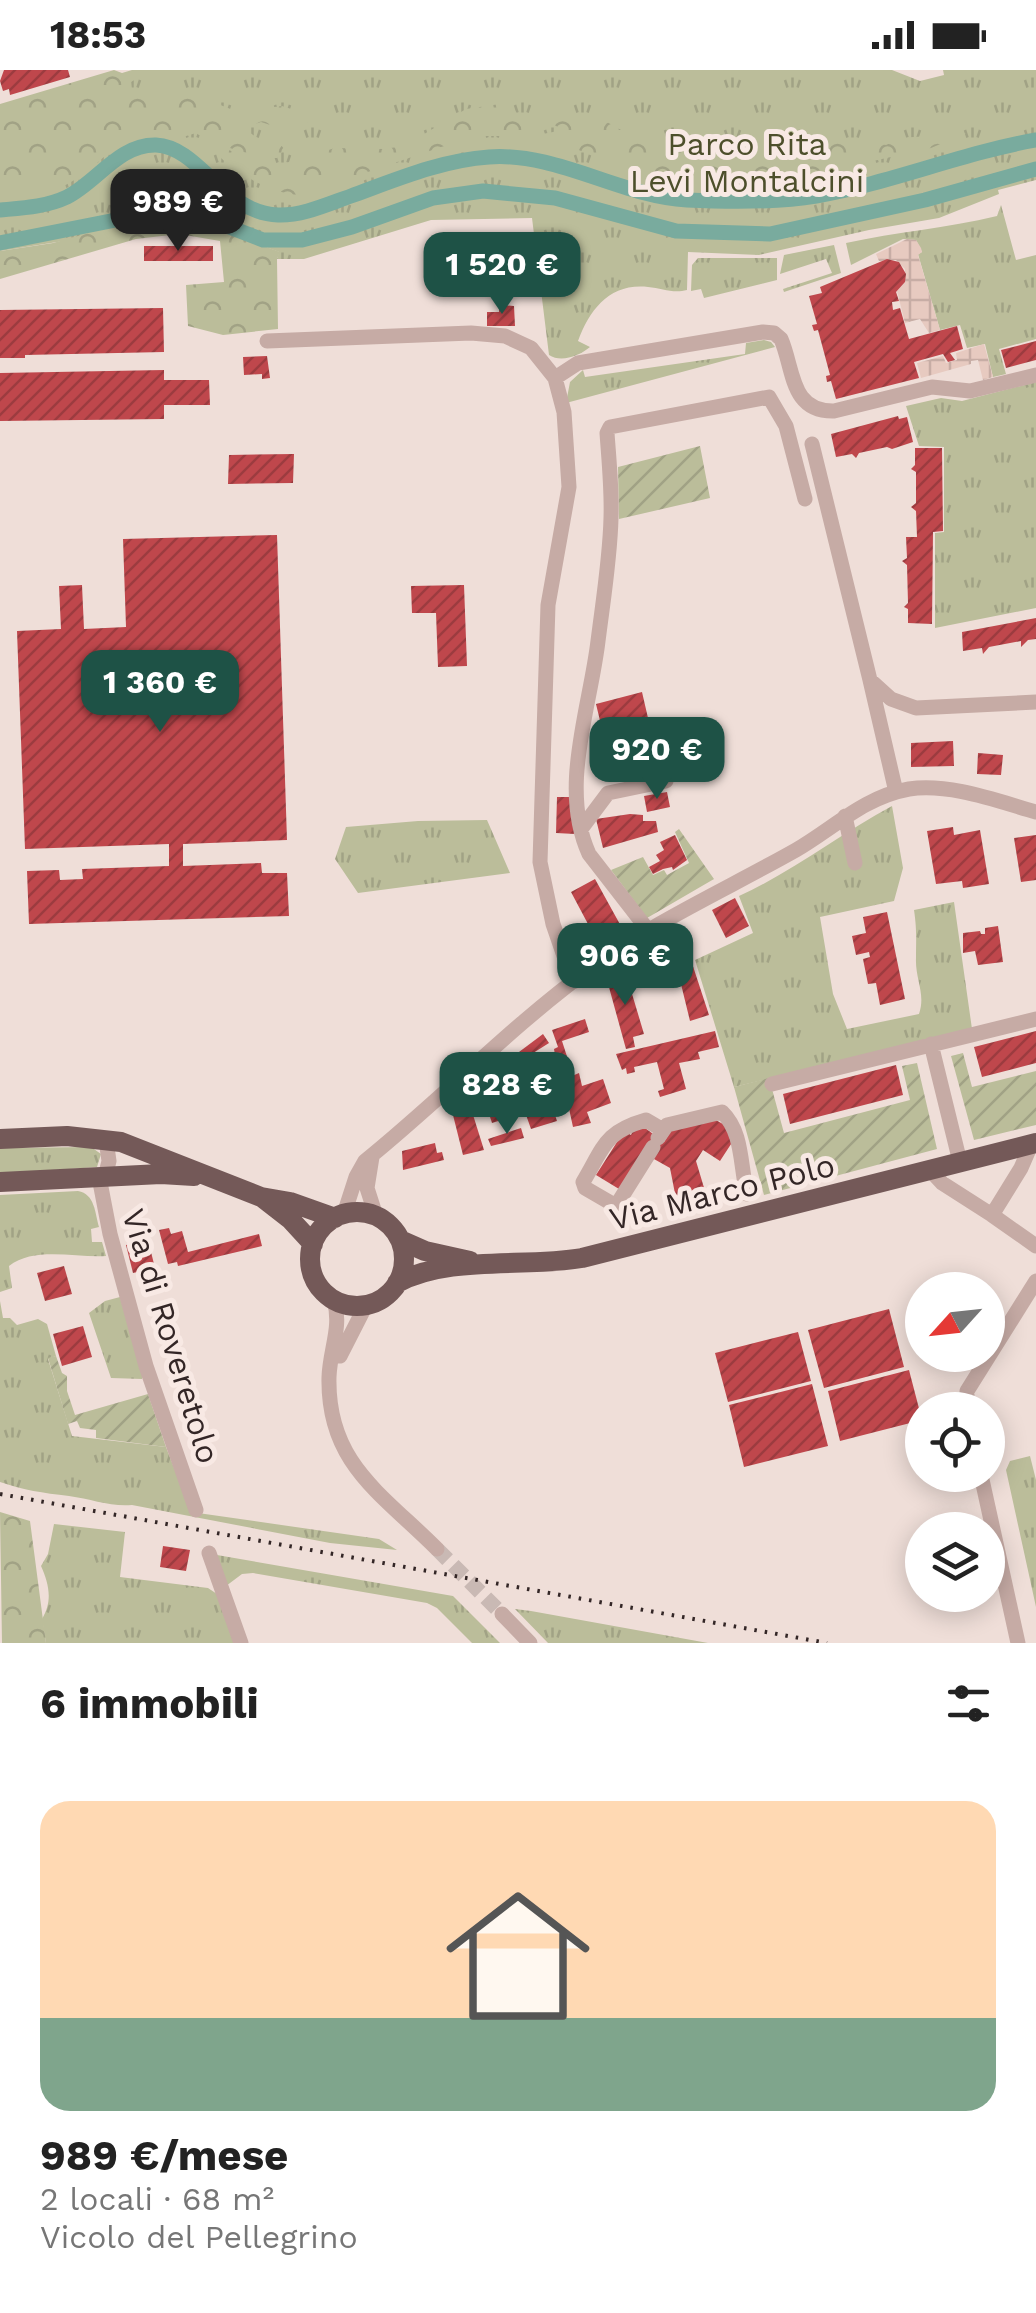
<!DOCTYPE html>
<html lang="it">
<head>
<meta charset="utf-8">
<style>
  :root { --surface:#fff; --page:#f2f2f2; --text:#222; --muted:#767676; --accent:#1e5246 }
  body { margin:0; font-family:"Work Sans",sans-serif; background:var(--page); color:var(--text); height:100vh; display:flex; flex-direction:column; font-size:38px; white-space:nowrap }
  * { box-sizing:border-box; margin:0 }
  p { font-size:32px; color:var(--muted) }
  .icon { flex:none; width:55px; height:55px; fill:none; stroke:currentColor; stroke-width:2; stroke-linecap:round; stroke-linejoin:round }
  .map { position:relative; height:1573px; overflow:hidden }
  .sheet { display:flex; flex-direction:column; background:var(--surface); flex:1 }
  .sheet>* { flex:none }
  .needle { width:65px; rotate:243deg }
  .buttons { position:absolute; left:905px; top:1202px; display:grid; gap:20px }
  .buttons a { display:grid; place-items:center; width:100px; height:100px; border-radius:50%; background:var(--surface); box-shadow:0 5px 25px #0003; font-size:50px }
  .price { position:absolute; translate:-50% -85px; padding:0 22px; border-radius:20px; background:var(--accent); color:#fff; font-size:32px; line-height:65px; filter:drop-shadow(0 2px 5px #0008) }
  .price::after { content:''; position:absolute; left:50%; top:60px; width:30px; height:22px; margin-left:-15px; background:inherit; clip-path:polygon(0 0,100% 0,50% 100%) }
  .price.current { background:#222; color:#fff }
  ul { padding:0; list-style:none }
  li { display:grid; align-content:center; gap:20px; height:530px; padding:0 40px }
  li span { display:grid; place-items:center; height:310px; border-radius:30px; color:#555 }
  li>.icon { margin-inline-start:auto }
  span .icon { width:180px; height:180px; fill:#fffc; stroke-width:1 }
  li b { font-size:42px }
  h2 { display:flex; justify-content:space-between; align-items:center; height:120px; padding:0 40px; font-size:42px }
  .status { display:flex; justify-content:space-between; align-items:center; height:70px; padding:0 50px; background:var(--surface); direction:ltr }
  .status svg { height:28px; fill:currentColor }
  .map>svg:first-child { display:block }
  .grass { fill:url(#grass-tufts) }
  .forest { fill:url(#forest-crowns) }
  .garden { fill:url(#garden-furrows) }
  .plaza { fill:url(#plaza-grid) }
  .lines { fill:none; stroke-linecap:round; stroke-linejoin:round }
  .canal { stroke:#79ab9e; stroke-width:15 }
  .building { fill:url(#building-hatch) }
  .minor-tunnel { stroke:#c9b9b4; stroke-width:15; stroke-dasharray:15 8; stroke-linecap:butt }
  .minor { stroke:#c6aba5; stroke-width:15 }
  .major { stroke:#745958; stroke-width:20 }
  .rail { stroke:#332626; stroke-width:4; stroke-dasharray:2.5 8; stroke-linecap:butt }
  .labels { text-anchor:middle; stroke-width:10; stroke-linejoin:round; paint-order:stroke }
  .park-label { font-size:32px; fill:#4d4f2b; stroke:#f8e9e4 }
  .street-label { font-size:32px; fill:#332626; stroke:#f8e9e4 }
</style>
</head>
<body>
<div class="status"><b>18:53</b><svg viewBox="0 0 49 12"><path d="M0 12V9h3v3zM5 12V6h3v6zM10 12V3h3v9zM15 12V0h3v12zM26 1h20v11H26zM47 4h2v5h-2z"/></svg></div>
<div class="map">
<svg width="1036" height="1573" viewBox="0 0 1036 1573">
  <defs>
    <pattern id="grass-tufts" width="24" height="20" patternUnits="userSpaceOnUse" patternTransform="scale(2.5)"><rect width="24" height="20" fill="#bbbd9a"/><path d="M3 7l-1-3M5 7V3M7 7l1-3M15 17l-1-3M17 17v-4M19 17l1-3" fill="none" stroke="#a1a285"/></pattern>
    <pattern id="forest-crowns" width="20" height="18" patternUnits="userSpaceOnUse" patternTransform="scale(2.5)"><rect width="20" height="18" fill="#bbbd9a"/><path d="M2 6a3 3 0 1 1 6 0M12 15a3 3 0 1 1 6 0" fill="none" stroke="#a1a285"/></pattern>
    <pattern id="garden-furrows" width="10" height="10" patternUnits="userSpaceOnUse" patternTransform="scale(2.5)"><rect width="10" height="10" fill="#bbbd9a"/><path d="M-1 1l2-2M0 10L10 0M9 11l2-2" fill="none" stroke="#a1a285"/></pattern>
    <pattern id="plaza-grid" width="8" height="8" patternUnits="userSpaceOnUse" patternTransform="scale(2.5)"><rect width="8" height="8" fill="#e7cac0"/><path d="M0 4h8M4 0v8" fill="none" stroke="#c7ada5"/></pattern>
    <pattern id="building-hatch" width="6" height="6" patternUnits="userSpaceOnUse" patternTransform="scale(2.5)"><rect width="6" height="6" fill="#bf474c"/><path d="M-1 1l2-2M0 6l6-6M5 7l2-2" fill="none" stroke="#9c3b3f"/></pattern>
  </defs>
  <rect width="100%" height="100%" fill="#efded8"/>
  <!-- grass -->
  <path class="grass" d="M132,0h760l28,11 24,-6 -1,-5h93v110l-38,10 1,4 -60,24 -70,12 -110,25 -71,-3 -1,38c-14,4 -25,-2 -39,-3 -38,-4 -58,22 -70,54l12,6c-11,9 -29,16 -41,8l-17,-137 -101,2 -127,39h-27l2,-7 -69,-26 -38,-2 -172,27v-99l131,-70z
    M1001,135l15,55 20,-5v84l-37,10 7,25 -13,3 -8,-33 -18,4 -7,-23 -20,5 -22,-76 4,-2 -6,-12 -13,-1 -52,26 -5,-22c50,-11 101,-15 151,-27z
    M834,175l7,28 -57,19 -1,-3 49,-16 -6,-14 -46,15 4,-19z
    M698,188h79v22l-73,18 -3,-9 -10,2 1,-26z
    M764,270l7,2 4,5 -209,56 4,-21 13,-12 2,7 160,-23 1,-11z
    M1036,312v226l-101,20v-95l9,-1v-85l-25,-1 -13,-40 35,-8 21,3z
    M892,736l11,62 -9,33 -74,16 13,77 14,35 72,-15c7,-20 -4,-35 -3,-56 0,-18 1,-28 -2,-48l40,-8 18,127 -238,58 -39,-127 58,-27 -14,-37c55,-25 101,-62 153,-90z
    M487,750l23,53 -152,20 -23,-34 11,-32 72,-6z
    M91,1077l10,7 -4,13 -97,7v-26z
    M78,1121c17,3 17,22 21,36l-8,2 1,13h10l4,14c-30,2 -72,-10 -97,10l3,22 -12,4v-97z
    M120,1227l22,78v4l-31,-1 -22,-65 16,-12z
    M0,1231l3,17h7l7,7 21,-6 9,5 9,32 -8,3 24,77 94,11 25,65 188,27 18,11 -67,-7 -198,-38c-21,2 -41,-6 -63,-9 -27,-3 -45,-6 -69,-14z
    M1030,1386l6,24v127l-30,-137 4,-9z
    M54,1454l71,8 -5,45 88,11 9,6 18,49h-189l-4,-24c11,-18 7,-35 -1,-53l7,-12z
    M217,1485l236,41 47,47h-28l-35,-35 -10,-5 -174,-30 -11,1 -16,12z
    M515,1539l16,2 177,32h-160z"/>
  <!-- forest -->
  <path class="forest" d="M114,0l8,3 10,-3 4,9 -5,3 1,8 41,-4 65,26 44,-6 34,11 -24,15 -31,-10 -13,4 -1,4c10,9 21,15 34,15l3,4 -7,9c-18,1 -67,-15 -81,-25l-26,8 -17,-4 -15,5 -33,14 -22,19 -26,15 -26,-4 -31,7v-89z
    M507,33l11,11 24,13 -33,9h-30l-20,5 -159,54c-33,-1 -71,-27 -93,-50l19,4 40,15 13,1 56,-17 49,1 20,-3 62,-37z
    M533,39l23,9 42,-1 23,13 37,9 25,-3 45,10 15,-5 19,1 25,-11 38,2 13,9 28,-1 20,4 16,-7 64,-5 -35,15 -89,20 -82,9 -75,2 -37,-3 -80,-30 -46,-8 36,-7v-4l-28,-15z
    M172,152l38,4 70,26 -3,7 1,70 -55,6 -35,-9 -2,-41 38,-3 -4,-41 -41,-7 -43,5 -136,40v-28l53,-8 43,-12z
    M0,1442l30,9 16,122h-44z"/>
  <!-- garden -->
  <path class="garden" d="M700,376l10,52 -91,21 -1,-52z
    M679,759l35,50 -67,39 -36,-48 32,-13 10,18 11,-5 3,5 22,-12 -14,-31z
    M963,983l9,34 64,-16v54l-62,15 -23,-84z
    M917,993l20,86 -173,46 -30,-108 35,-9 15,55 126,-33 -8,-34z
    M56,1286l6,17 5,3v15l8,24 73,-21 18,53 -70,-9v-8l-16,-2 -3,-7 -9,3 -20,-66z"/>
  <!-- plaza -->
  <path class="plaza" d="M907,169l9,1 5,8 1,4 -4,3 22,75 -11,3 -9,-14 -15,4 -8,-32 8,-9v-13l-9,-9 -17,1 -3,-7z
    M984,274l9,33 -10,3 -5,-20 -7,1v3l-50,14 -4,-15 26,-7 3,7 11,-3 -1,-7z"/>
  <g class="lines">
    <!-- canal -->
    <path class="canal" d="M0,140c22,-2 46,-3 67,-13 30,-15 52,-53 89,-52 44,2 67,68 122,70 24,1 50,-11 73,-19 44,-16 91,-36 138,-39 69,-5 130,39 198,43 42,2 88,3 129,-4 75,-13 146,-43 220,-56
      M0,173l151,-30 55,5 57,22h39l50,-13 81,-29 50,-7 72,7 121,33 94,3 155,-34 111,-31"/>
  </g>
  <!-- building -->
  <path class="building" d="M4,0h64l2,7 -60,18 -1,-6 -6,2 -3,-10z
    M144,176h69v15h-69z
    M887,189l12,3 7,12 -1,8 -9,10 3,9 -7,1 1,8 7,-2 9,31 48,-13 6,23 -13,4 5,7 -7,2 -5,-8 -29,8 5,16 -83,21 -5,-18 -4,1 -1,-6 4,-1 -12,-45 -4,1 -2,-6 5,-1 -8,-28 13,-3 -2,-6z
    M499,235l15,1 1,20h-28v-14h12z
    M163,238l1,44 -139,3v3h-25v-48z
    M1036,271v19l-30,8 -5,-18z
    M267,286l3,22 -8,1v-5l-18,1 -1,-18z
    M164,300v10h45l1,25h-46v14l-164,2v-48z
    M898,346l1,3 8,-2 6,25 -21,7 -5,-2 -28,6 -3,5 -4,-4 -16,3 -5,-23z
    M915,378h27l1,83 -10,1 -1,92 -24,-1v-14l-4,-2 4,-4 -1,-38 -5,-4 5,-3 -1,-21h11l-1,-26 -5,-4 5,-4v-31l-5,-3 4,-4z
    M294,384l-1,29 -65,1 1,-29z
    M277,465l10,305 -104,4v22l78,-3 1,10h25l2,43 -260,8 -2,-53 32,-1 1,10 23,-1 -1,-10 87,-3v-22l-144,5 -8,-218 44,-2 -2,-43 23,-1 2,44 42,-2 -3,-88z
    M464,515l3,81 -29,1 -2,-54h-24l-1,-27z
    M1036,548v21l-8,1 -7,7v-6l-32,6 -6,7 -1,-6 -19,3 -1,-19z
    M642,622l6,26 -46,11 -6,-25z
    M953,671l1,25 -43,1v-24z
    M978,683l25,2 -2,20 -24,-1z
    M667,722l3,15 -23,5 -3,-16z
    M557,727h19l-1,37 -19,-1z
    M630,744l13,1v6h13l2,11 -55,16 -7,-29z
    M953,757l1,8 26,-5 9,54 -26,4 -1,-7 -26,3 -9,-53z
    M675,765l12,25 -14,10 -1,-3 -9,2 -10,5 -4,-7 11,-6 -4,-6 8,-5 -4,-8z
    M1036,765v45l-15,2 -7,-44z
    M595,809l27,49 -25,13 -26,-49z
    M735,828l14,28 -23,12 -14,-28z
    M887,842l18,87 -25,6 -4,-22 -8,1 -5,-25 7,-2 -1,-5 -13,3 -4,-19 14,-3 -3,-16z
    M998,856l5,36 -25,3 -3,-14 -12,2v-20l17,-2 1,3h4v-6z
    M687,878l22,67 -19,6 -10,-41 -2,1 -9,-28z
    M624,897l20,67 -11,3 2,10 -9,2 -19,-69z
    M585,949l4,13 -27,9 10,31 -30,9 -3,-9 5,-2 -3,-10 14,-5 -1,-6 4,-2 -6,-17z
    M715,961l4,16 -21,5 2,7 -21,4 7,26 -26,8 -2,-6 6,-2 -7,-27 -23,5 1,5 -8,2 -1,-6 -4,2 -6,-16z
    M1036,961v32l-54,14 -8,-30z
    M543,964l6,9 -19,12 4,6 -10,7 -9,-13z
    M896,995l7,30 -113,29 -7,-30z
    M579,1003l3,13 21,-7 8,24 -24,9 4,11 -18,4 -5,-23 -8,3 -9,-22z
    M504,1004l13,41 -25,8 -12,-37 9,-2 -2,-5z
    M550,1030l7,21 -26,8 -7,-20z
    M469,1032l15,48 -21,5 -12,-48z
    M714,1049l16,9 3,13 -13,20 -17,-11 -7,11 12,40 -30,8 -8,-41 -16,-9 -35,30 -23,-14 28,-44 7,4 2,-5 12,-2 19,14 8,-13z
    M521,1058l3,10 -33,8 -3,-7z
    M435,1073l2,10 5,-1 2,8 -41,10 -1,-19z
    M169,1158l2,6 11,-3 6,21 71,-18 3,12 -84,20 -1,-4 -9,2 -9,-34z
    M148,1170l7,28 -22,5 -7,-28z
    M64,1196l8,28 -27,7 -8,-28z
    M889,1239l15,58 -80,21 -16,-58z
    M83,1256l9,31 -30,9 -9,-32z
    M798,1262l13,49 -83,21 -13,-49z
    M909,1300l13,50 -82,21 -12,-50z
    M812,1314l16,62 -84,21 -15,-62z
    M163,1476l27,4 -4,21 -26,-4z"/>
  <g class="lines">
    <!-- minor-tunnel -->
    <path class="minor-tunnel" d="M437,1479l65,65"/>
    <!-- minor -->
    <path class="minor" d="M267,271l204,-8 34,3 26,12 24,30 9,34 5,75 -21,118 -8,257 13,62 20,58
      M555,308l23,-15 185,-31 11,1 7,6c13,30 9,73 53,72l98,-24 38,4 66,-16
      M812,374l58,236 21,19 25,9 120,-6
      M870,610l26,112
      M845,746l10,47
      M581,759l27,-36 58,-12
      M648,860l-59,-76c-30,-66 1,-145 9,-213 5,-40 12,-82 13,-123 1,-28 -2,-57 -4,-85l3,-6 159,-30 17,29 19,73
      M931,974l29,118
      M772,1014l264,-65
      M658,1068l9,-13 55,-13c21,20 18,53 25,82
      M372,1087l-5,31 9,28
      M930,1100l12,13 50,32 29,-47 10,-23
      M99,1107l11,57 36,132 50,144
      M105,1107l4,-16 -3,-21
      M616,1136l-31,-18 -2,-6c21,-35 21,-50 63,-62l17,10
      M344,1144l12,-37 9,-16c77,-62 146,-135 226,-193 64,-47 136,-79 205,-118 38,-22 68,-53 113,-61 41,-6 88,12 127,23
      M636,1144l-20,-8 37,-59
      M992,1145l44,31
      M334,1230c8,27 -4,49 -5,77 -2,86 52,116 108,172
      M340,1286l26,-51
      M967,1340v-19l69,-110
      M981,1405l37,168
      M209,1483l32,90
      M502,1544l28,29"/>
    <!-- major -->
    <path class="major" d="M0,1069l67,-3 54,6 140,55 29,5 45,16
      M0,1112l161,-8 33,2
      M263,1128l27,21 23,25
      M310 1189a47 47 0 1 1 94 0a47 47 0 1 1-94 0Z
      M400,1170l25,11 45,10
      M397,1213c51,-28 127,-15 185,-25l454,-115"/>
    <!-- rail -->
    <path class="rail" d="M0,1424l827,149"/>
  </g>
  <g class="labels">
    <!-- park labels -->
    <g class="park-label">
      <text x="747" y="85">Parco Rita<tspan x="747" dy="37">Levi Montalcini</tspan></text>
    </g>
    <!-- street labels -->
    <g class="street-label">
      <text transform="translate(722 1122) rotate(-14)" y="11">Via Marco Polo</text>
      <text transform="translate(171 1266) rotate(73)" y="11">Via di Roveretolo</text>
    </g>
  </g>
</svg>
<div class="buttons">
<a><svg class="needle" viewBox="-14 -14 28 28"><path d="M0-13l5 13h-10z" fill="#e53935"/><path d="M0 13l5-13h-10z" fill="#767676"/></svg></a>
<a><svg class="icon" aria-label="locate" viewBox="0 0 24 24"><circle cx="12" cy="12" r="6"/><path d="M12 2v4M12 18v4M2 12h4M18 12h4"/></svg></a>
<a><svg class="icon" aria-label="layers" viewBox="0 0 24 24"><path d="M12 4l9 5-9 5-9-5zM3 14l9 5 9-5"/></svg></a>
</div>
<b class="price current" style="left:178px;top:184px">989 €</b>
<b class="price" style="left:502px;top:247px">1 520 €</b>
<b class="price" style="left:160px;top:665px">1 360 €</b>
<b class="price" style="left:657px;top:732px">920 €</b>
<b class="price" style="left:625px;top:938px">906 €</b>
<b class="price" style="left:507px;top:1067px">828 €</b>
</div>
<section class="sheet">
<h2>6 immobili<svg class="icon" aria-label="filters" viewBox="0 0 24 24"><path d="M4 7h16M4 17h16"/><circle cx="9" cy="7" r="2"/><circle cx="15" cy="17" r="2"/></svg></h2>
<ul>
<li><span style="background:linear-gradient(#ffd9b3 70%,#7fa58c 0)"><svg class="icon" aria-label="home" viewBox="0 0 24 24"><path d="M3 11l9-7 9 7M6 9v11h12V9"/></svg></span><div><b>989 €/mese</b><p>2 locali · 68 m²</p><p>Vicolo del Pellegrino</p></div></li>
</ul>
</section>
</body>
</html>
